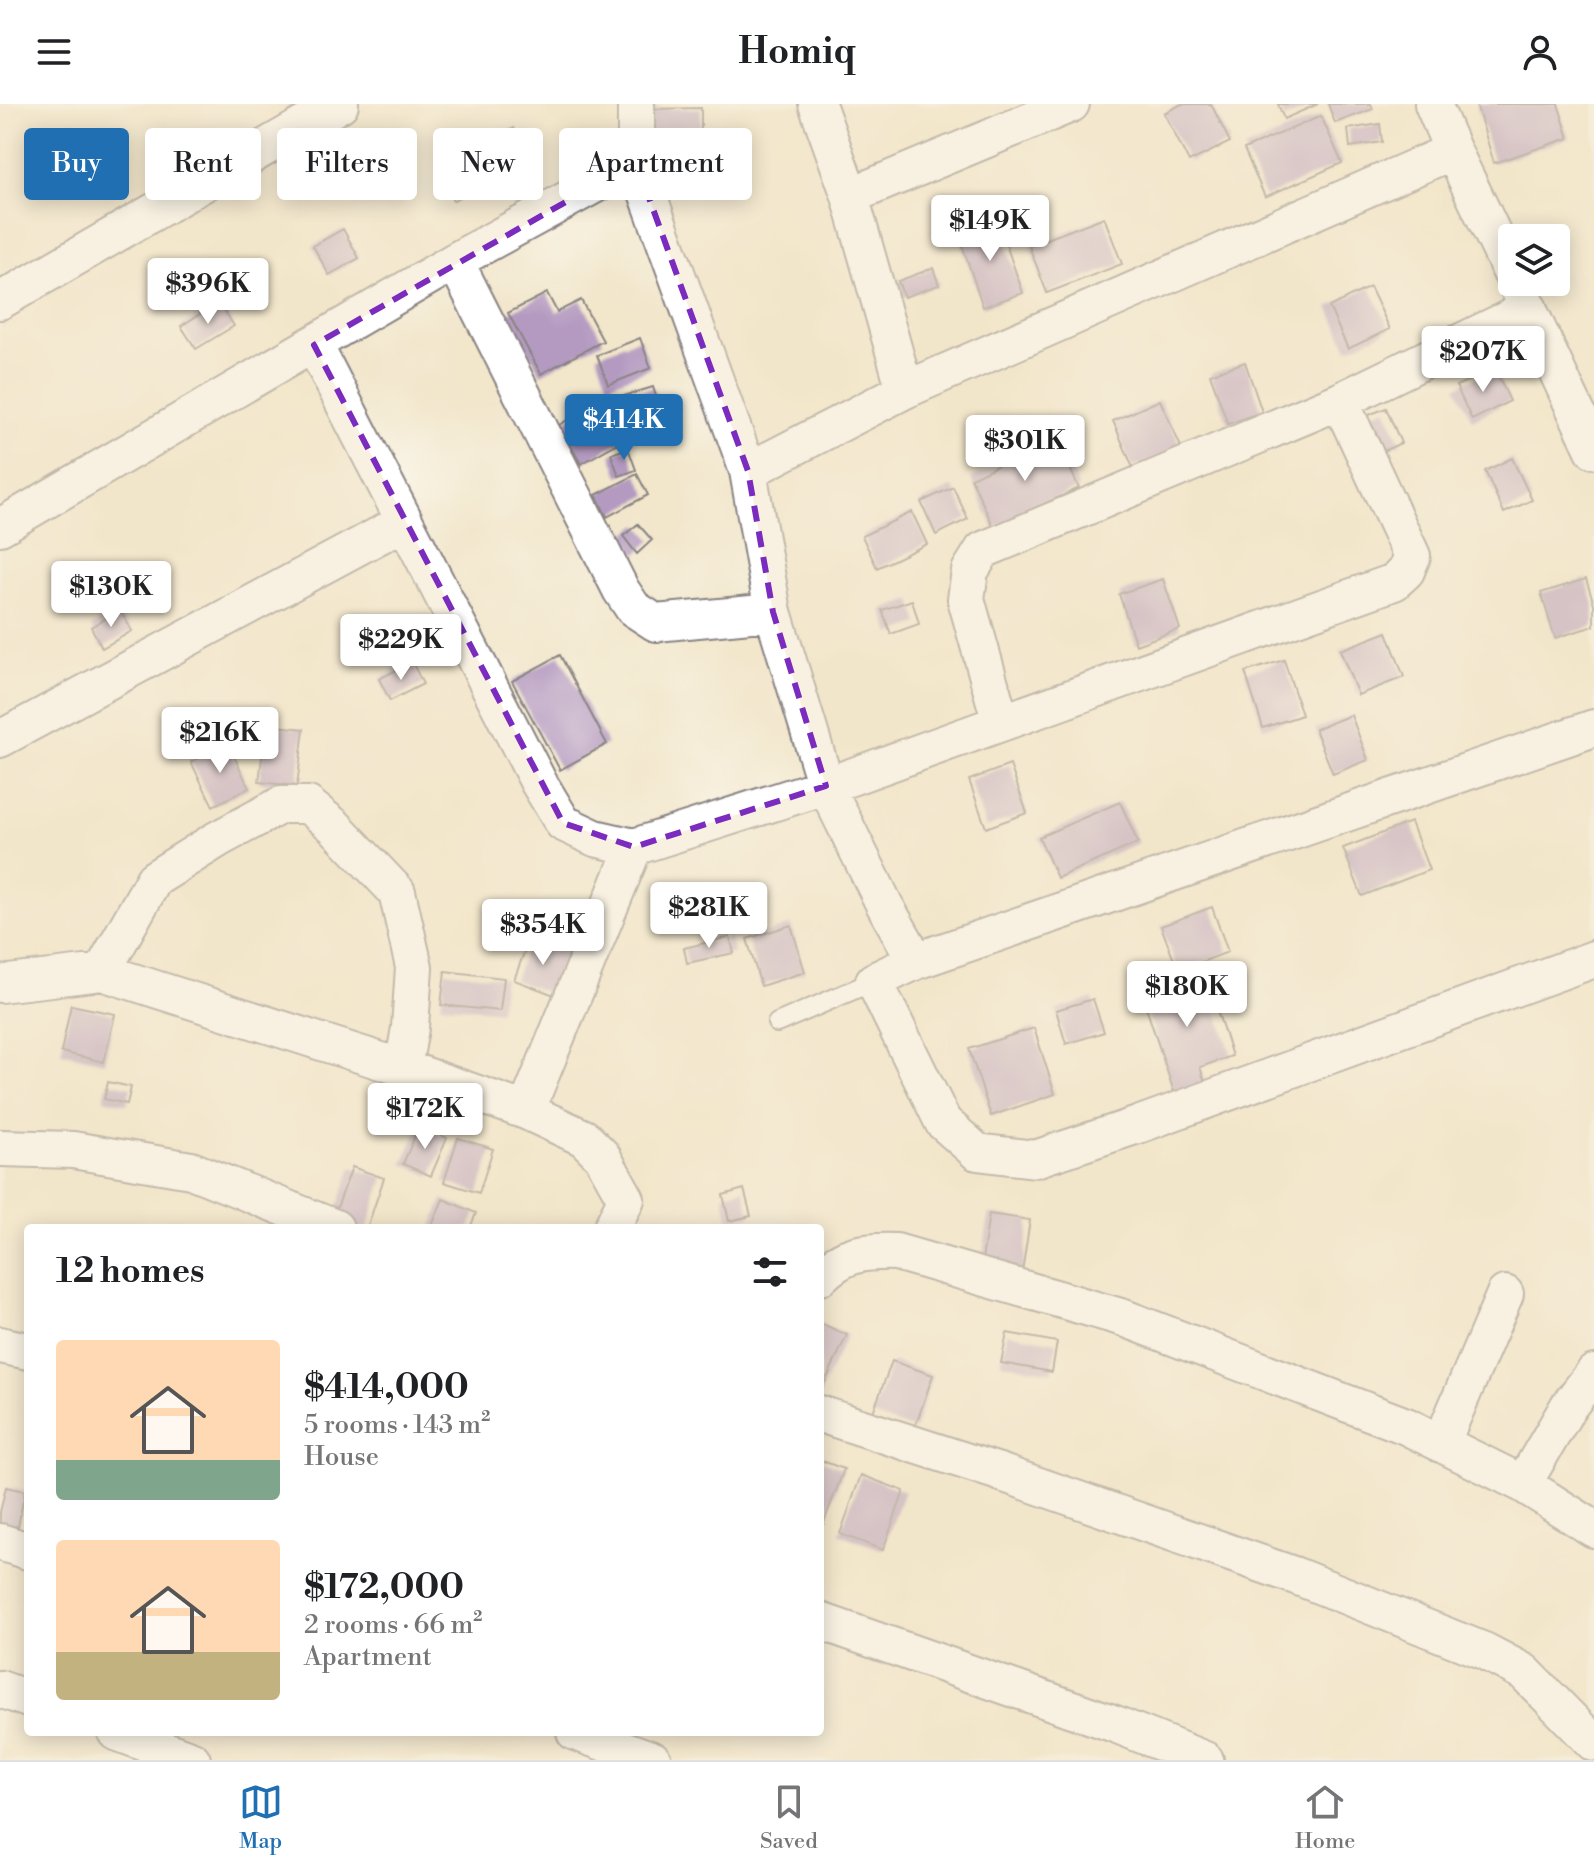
<!DOCTYPE html>
<html lang="en">
<head>
<meta charset="utf-8">
<style>
  :root { --surface:#fff; --page:#f6f6f6; --text:#202124; --muted:#757577; --line:#e0e0e0; --accent:#1f6fb2 }
  body { margin:0; font-family:"Libre Bodoni",serif; background:var(--page); color:var(--text); height:100vh; display:flex; flex-direction:column; font-size:30px; white-space:nowrap }
  * { box-sizing:border-box; margin:0 }
  p { font-size:26px; color:var(--muted) }
  .icon { flex:none; width:44px; height:44px; fill:none; stroke:currentColor; stroke-width:2; stroke-linecap:round; stroke-linejoin:round }
  .map { position:relative; flex:1; overflow:hidden }
  .drawer { position:absolute; left:24px; top:1120px; width:800px; height:512px; display:flex; flex-direction:column; background:var(--surface); border-radius:8px; box-shadow:0 4px 20px #0003 }
  .drawer>* { flex:none }
  .hud { position:absolute; left:24px; top:24px; width:800px; height:72px; display:flex; gap:16px }
  .buttons { position:absolute; left:1498px; top:120px; display:grid; gap:16px }
  .buttons a { display:grid; place-items:center; width:72px; height:72px; border-radius:8px; background:var(--surface); box-shadow:0 4px 20px #0003; font-size:40px }
  .price { position:absolute; translate:-50% -68px; padding:0 18px; border-radius:8px; background:#fff; color:#222; font-size:26px; line-height:52px; filter:drop-shadow(0 2px 4px #0008) }
  .price::after { content:''; position:absolute; left:50%; top:48px; width:24px; height:18px; margin-left:-12px; background:inherit; clip-path:polygon(0 0,100% 0,50% 100%) }
  .price.on { background:var(--accent); color:#fff }
  ul { padding:0; list-style:none }
  li { display:flex; align-items:center; gap:24px; height:200px; padding:0 32px }
  li span { display:grid; place-items:center; flex:none; width:224px; height:160px; border-radius:8px; color:#555 }
  li>.icon { margin-inline-start:auto }
  span .icon { width:96px; height:96px; fill:#fffc; stroke-width:1 }
  li b { font-size:34px }
  h2 { display:flex; justify-content:space-between; align-items:center; height:96px; padding:0 32px; font-size:34px }
  .chip { padding:0 28px; border-radius:8px; background:var(--surface); box-shadow:0 4px 20px #0003; font-size:28px; line-height:72px }
  .chip.on { background:var(--accent); color:#fff }
  header { display:flex; justify-content:space-between; align-items:center; height:104px; padding:0 32px; background:var(--surface); font-size:36px; font-weight:700 }
  .dock { display:flex; justify-content:space-around; align-items:center; height:112px; border-top:2px solid var(--line); background:var(--surface); font-size:22px; color:var(--muted) }
  .dock a { display:grid; justify-items:center; gap:4px }
  .dock .on { color:var(--accent) }
  .map>svg:first-child { display:block }
  .building { fill:#b49ac1 }
  .lines { fill:none; stroke-linecap:round; stroke-linejoin:round }
  .service-casing { stroke:#8a8483; stroke-width:22 }
  .minor-casing { stroke:#8a8483; stroke-width:40 }
  .service { stroke:#fff; stroke-width:18 }
  .minor { stroke:#fff; stroke-width:36 }
  .marked { fill:none; stroke:#7b2cbf; stroke-width:6; stroke-dasharray:16 10; stroke-linejoin:round }
</style>
</head>
<body>
<header><svg class="icon" aria-label="menu" viewBox="0 0 24 24"><path d="M4 6h16M4 12h16M4 18h16"/></svg>Homiq<svg class="icon" aria-label="person" viewBox="0 0 24 24"><circle cx="12" cy="8" r="4"/><path d="M4 21q1-7 8-7t8 7"/></svg></header>
<div class="map">
<svg width="1594" height="1656" viewBox="0 0 1594 1656">
  <rect width="100%" height="100%" fill="#fbf7ec"/>
  <filter id="ink" filterUnits="userSpaceOnUse"><feTurbulence type="fractalNoise" baseFrequency=".0125" numOctaves="2"/><feDisplacementMap in="SourceGraphic" scale="16" xChannelSelector="R" yChannelSelector="G"/><feConvolveMatrix kernelMatrix="1 2 1 2 8 2 1 2 1" color-interpolation-filters="sRGB"/></filter>
  <filter id="wash" filterUnits="userSpaceOnUse"><feTurbulence type="fractalNoise" baseFrequency=".006" numOctaves="4" result="noise"/><feDisplacementMap in="SourceGraphic" scale="32" xChannelSelector="R" yChannelSelector="G"/><feGaussianBlur stdDeviation="1.8" result="paint"/><feColorMatrix in="noise" values="0 0 0 0 0 0 0 0 0 0 0 0 0 0 0 0 0 1.4 0 .05"/><feComposite in="paint" operator="in"/></filter>
  <g filter="url(#wash)">
    <rect width="100%" height="100%" fill="#f2e6cb"/>
    <g id="blocks">
      <!-- building -->
      <path class="building" d="M1182,0h29l19,38 -41,20 -25,-49z
        M1278,0h40l-34,15z
        M1328,0h43l2,5 -38,14z
        M1476,0h82l11,34 -75,25z
        M701,4v30l-52,1v-30z
        M1321,12l21,47 -77,34 -21,-48z
        M1380,20l2,18 -32,5 -2,-18z
        M514,24l17,31 -38,21 -17,-31z
        M388,39l13,24 -25,13 -13,-25z
        M464,55l15,28 -26,14 -14,-27z
        M1104,113l18,47 -75,29 -18,-47z
        M997,115l26,74 -40,14 -25,-74z
        M343,125l16,29 -30,17 -16,-29z
        M933,164l6,17 -35,12 -6,-16z
        M1370,183l20,42 -42,20 -19,-42z
        M547,189l10,19 24,-12 22,41 -62,33 -33,-61z
        M219,198l15,24 -38,23 -15,-23z
        M640,234l11,30 -43,17 -11,-30z
        M1245,258l17,50 -34,12 -18,-50z
        M1495,265l15,32 -38,19 -16,-34z
        M653,283l9,28 -38,13 -10,-29z
        M1160,296l21,47 -48,21 -20,-47z
        M599,297l22,40 -40,23 -22,-39z
        M1386,304l15,35 -24,11 -16,-36z
        M1056,334l23,50 -85,40 -23,-50z
        M628,344l8,22 -17,6 -8,-22z
        M1512,354l20,42 -28,13 -19,-42z
        M637,370l11,21 -41,22 -11,-22z
        M953,383l15,32 -32,16 -15,-33z
        M912,408l15,32 -50,24 -15,-32z
        M638,420l14,16 -15,14 -14,-18z
        M1163,475l17,50 -44,16 -17,-51z
        M1586,475l8,25v22l-39,12 -14,-45z
        M912,496l7,24 -28,10 -9,-24z
        M120,506l12,21 -30,17 -11,-21z
        M1387,528l17,45 -46,18 -18,-45z
        M560,551l47,89 -47,26 -48,-89z
        M1284,556l18,55 -39,13 -18,-56z
        M412,558l11,22 -33,17 -11,-22z
        M1351,611l17,45 -35,14 -18,-45z
        M266,621l38,4 -7,57 -38,-4z
        M228,639l21,45 -36,18 -22,-44z
        M1010,661l17,48 -41,15 -17,-48z
        M1120,698l18,41 -81,35 -18,-41z
        M1411,718l18,48 -67,26 -19,-48z
        M1212,803l16,45 -50,19 -17,-45z
        M791,821l14,47 -44,14 -14,-47z
        M730,833l4,16 -47,10 -3,-15z
        M529,835l44,16 -16,41 -43,-16z
        M445,867l59,7 -4,33 -59,-6z
        M1204,867l28,85 -32,11 6,18 -31,10 -34,-103z
        M1093,895l11,33 -38,12 -10,-34z
        M71,901l44,9 -11,48 -43,-10z
        M1034,924l21,66 -64,22 -22,-67z
        M108,978l23,5 -4,17 -23,-5z
        M419,1022l28,12 -16,38 -28,-12z
        M458,1034l35,11 -14,44 -35,-11z
        M352,1063l32,11 -17,50h-8l-26,-9z
        M744,1085l7,27 -22,5 -6,-26z
        M443,1095l33,14 -6,15h-39z
        M989,1110l41,6 -8,52 -41,-6z
        M820,1219l27,12 -27,58z
        M1007,1229l50,9 -5,30 -51,-9z
        M892,1257l41,14 -19,55 -42,-15z
        M820,1356l24,9 -21,56 -3,-1z
        M861,1371l43,16 -21,59 -43,-16z
        M6,1383l19,4 -7,36 -18,-3v-12z"/>
    </g>
  </g>
  <g filter="url(#ink)">
    <use href="#blocks" fill-opacity="0" stroke="#8a8483" stroke-width="2"/>
    <g class="lines">
      <!-- service casing -->
      <g class="service-casing">
        <path id="service" d="M777,919l97,-42"/>
      </g>
      <!-- minor casing -->
      <g class="minor-casing">
        <path id="minor" d="M636,0v58l112,309 157,-81 -55,-194 -33,-92
          M1433,0l20,47 59,123
          M850,92l221,-92
          M455,157l166,329 12,18 23,15 117,-11 -25,-141
          M1518,183l76,163
          M0,197l340,-197
          M1529,205l-189,92 -357,149 -13,21 -4,28 35,124 -175,63 58,118 32,57 678,-233
          M314,241l225,438 24,40 32,15 39,9 192,-61 -53,-174
          M905,286l548,-239
          M0,423l455,-266 181,-99
          M1001,619l393,-141 12,-11 6,-15 -72,-155
          M0,635l404,-217
          M916,857l-42,20 69,141 34,30 58,7 103,-34 456,-166
          M102,868l52,-93 64,-40 63,-34h27l26,21 63,66 17,75 -4,61 -7,40
          M0,880l102,-12 301,96 123,43 58,27 18,18 24,43 -14,29
          M526,1007l108,-264
          M0,1044l73,2 118,20 144,58
          M820,1173c23,-24 44,-26 76,-25l228,66 282,108 117,58 71,45
          M0,1241l28,6
          M820,1310l176,57 300,105 188,75 40,21 70,71
          M1441,1340l64,-150
          M1523,1380l45,-77 26,-34
          M0,1438l28,9
          M820,1517l295,103 90,36
          M0,1585l28,10
          M116,1628l76,28
          M575,1628l78,28"/>
      </g>
      <!-- service -->
      <use href="#service" class="service"/>
      <!-- minor -->
      <use href="#minor" class="minor"/>
    </g>
  </g>
  <!-- marked area -->
  <path d="M0 0H1594V1656H0ZM636,58l112,309 25,141 53,174 -192,61 -71,-24 -249,-478z" fill="#f2e6cb" fill-opacity=".55" fill-rule="evenodd"/>
  <path class="marked" d="M636,58l112,309 25,141 53,174 -192,61 -71,-24 -249,-478z"/>
</svg>
<div class="buttons">
<a><svg class="icon" aria-label="layers" viewBox="0 0 24 24"><path d="M12 4l9 5-9 5-9-5zM3 14l9 5 9-5"/></svg></a>
</div>
<b class="price" style="left:990px;top:159px">$149K</b>
<b class="price" style="left:208px;top:222px">$396K</b>
<b class="price" style="left:1483px;top:290px">$207K</b>
<b class="price on" style="left:624px;top:358px">$414K</b>
<b class="price" style="left:1025px;top:379px">$301K</b>
<b class="price" style="left:111px;top:525px">$130K</b>
<b class="price" style="left:401px;top:578px">$229K</b>
<b class="price" style="left:220px;top:671px">$216K</b>
<b class="price" style="left:709px;top:846px">$281K</b>
<b class="price" style="left:543px;top:863px">$354K</b>
<b class="price" style="left:1187px;top:925px">$180K</b>
<b class="price" style="left:425px;top:1047px">$172K</b>
<div class="hud">
<a class="chip on">Buy</a>
<a class="chip">Rent</a>
<a class="chip">Filters</a>
<a class="chip">New</a>
<a class="chip">Apartment</a>
</div>
<section class="drawer">
<h2>12 homes<svg class="icon" aria-label="filters" viewBox="0 0 24 24"><path d="M4 7h16M4 17h16"/><circle cx="9" cy="7" r="2"/><circle cx="15" cy="17" r="2"/></svg></h2>
<ul>
<li><span style="background:linear-gradient(#ffd9b3 75%,#7fa58c 0)"><svg class="icon" aria-label="home" viewBox="0 0 24 24"><path d="M3 11l9-7 9 7M6 9v11h12V9"/></svg></span><div><b>$414,000</b><p>5 rooms · 143 m²</p><p>House</p></div></li>
<li><span style="background:linear-gradient(#ffd9b3 70%,#c2b280 0)"><svg class="icon" aria-label="home" viewBox="0 0 24 24"><path d="M3 11l9-7 9 7M6 9v11h12V9"/></svg></span><div><b>$172,000</b><p>2 rooms · 66 m²</p><p>Apartment</p></div></li>
</ul>
</section>
</div>
<nav class="dock">
<a class="on"><svg class="icon" aria-label="map" viewBox="0 0 24 24"><path d="M3 6l6-2 6 2 6-2v14l-6 2-6-2-6 2zM9 4v14M15 6v14"/></svg>Map</a>
<a><svg class="icon" aria-label="saved" viewBox="0 0 24 24"><path d="M7 4h10v16l-5-4-5 4z"/></svg>Saved</a>
<a><svg class="icon" aria-label="home" viewBox="0 0 24 24"><path d="M3 11l9-7 9 7M6 9v11h12V9"/></svg>Home</a>
</nav>
</body>
</html>
